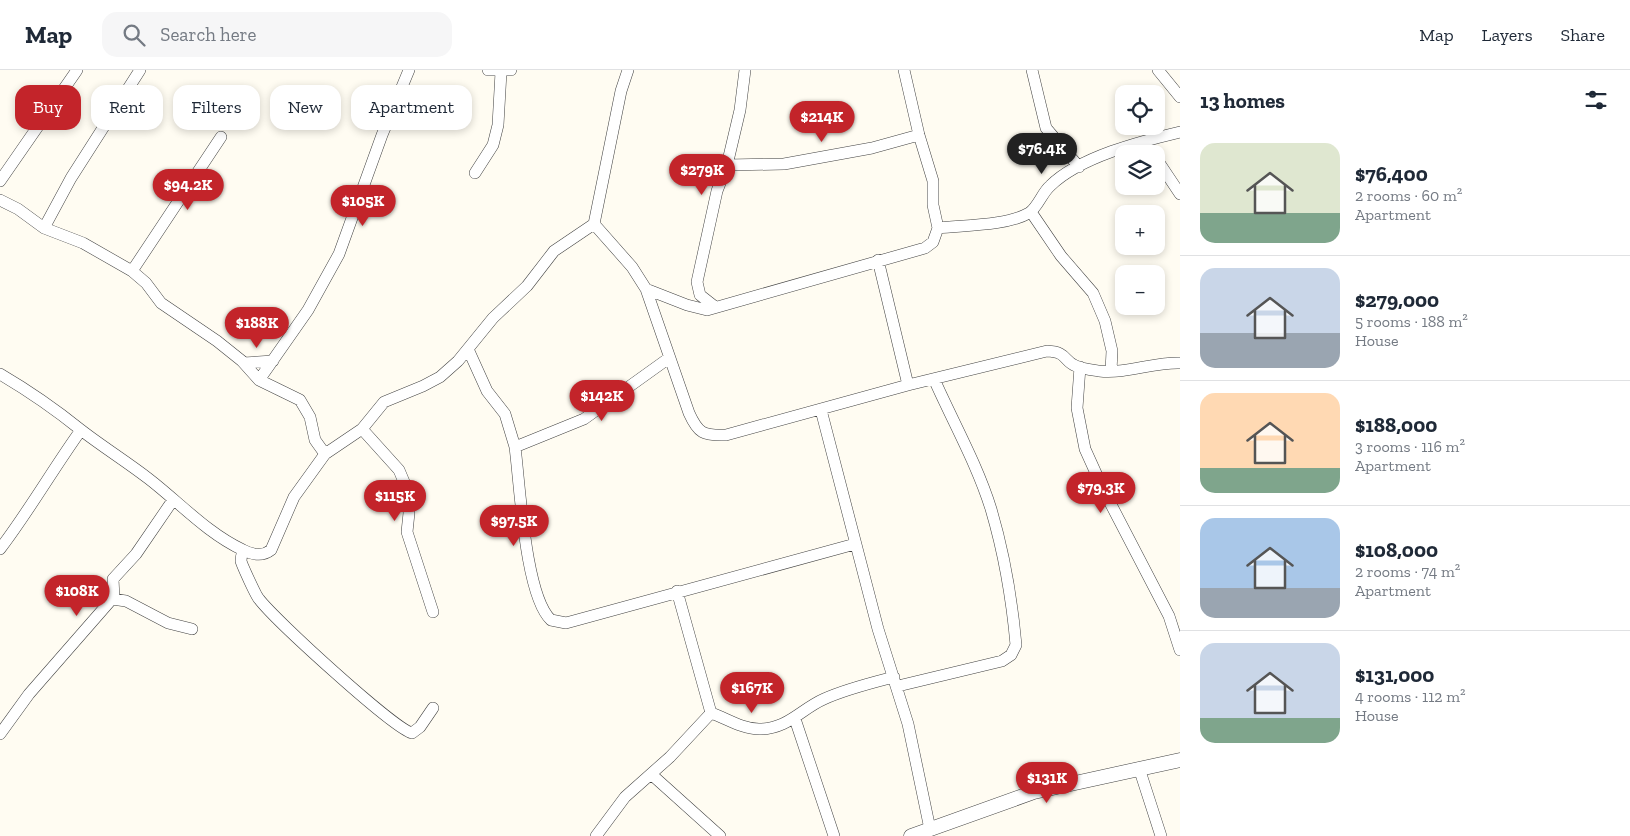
<!DOCTYPE html>
<html lang="en">
<head>
<meta charset="utf-8">
<style>
  :root { --surface:#fff; --page:#f6f6f7; --text:#1f2937; --muted:#747a83; --line:#e0e1e3; --accent:#c3242a }
  body { margin:0; font-family:"Zilla Slab",serif; background:var(--page); color:var(--text); height:100vh; display:flex; flex-direction:column; font-size:19px; white-space:nowrap }
  * { box-sizing:border-box; margin:0 }
  p { font-size:16px; color:var(--muted) }
  .icon { flex:none; width:28px; height:28px; fill:none; stroke:currentColor; stroke-width:2; stroke-linecap:round; stroke-linejoin:round }
  .map { position:relative; flex:1; overflow:hidden }
  .drawer { display:flex; flex-direction:column; background:var(--surface); width:450px }
  .drawer>* { flex:none }
  .top-card { position:absolute; left:15px; top:15px; width:475px; height:45px; display:flex; gap:10px }
  .buttons { position:absolute; left:1115px; top:15px; display:grid; gap:10px }
  .buttons a { display:grid; place-items:center; width:50px; height:50px; border-radius:10px; background:var(--surface); box-shadow:0 2px 8px #0003; font-size:25px }
  .price { position:absolute; translate:-50% -42px; padding:0 11px; border-radius:18px; background:var(--accent); color:#fff; font-size:16px; line-height:32px; filter:drop-shadow(0 1px 2px #0008) }
  .price::after { content:''; position:absolute; left:50%; top:30px; width:15px; height:11px; margin-left:-8px; background:inherit; clip-path:polygon(0 0,100% 0,50% 100%) }
  .price.active { background:#222; color:#fff }
  ul { padding:0; list-style:none }
  li { display:flex; align-items:center; gap:15px; height:125px; padding:0 20px }
  li+li { border-top:1px solid var(--line) }
  li span { display:grid; place-items:center; flex:none; width:140px; height:100px; border-radius:15px; color:#555 }
  li>.icon { margin-inline-start:auto }
  span .icon { width:60px; height:60px; fill:#fffc; stroke-width:1 }
  li b { font-size:21px }
  h2 { display:flex; justify-content:space-between; align-items:center; height:60px; padding:0 20px; font-size:21px }
  .pill { padding:0 18px; border-radius:15px; background:var(--surface); box-shadow:0 2px 8px #0003; font-size:18px; line-height:45px }
  .pill.active { background:var(--accent); color:#fff }
  header { display:flex; align-items:center; gap:30px; box-sizing:border-box; height:70px; padding:0 25px; background:var(--surface); border-bottom:1px solid var(--line) }
  header strong { font-size:24px }
  nav { display:flex; gap:28px; margin-inline-start:auto; font-size:18px }
  .search { width:350px; height:45px; background:var(--page); display:flex; align-items:center; gap:12px; box-sizing:border-box; padding:0 18px; border-radius:15px; color:var(--muted); font-size:19px }
  main { display:flex; flex:1; min-height:0 }
  .map>svg:first-child { display:block }
  .lines { fill:none; stroke-linecap:round; stroke-linejoin:round }
  .minor-casing { stroke:#424242; stroke-width:12 }
  .tertiary-casing { stroke:#424242; stroke-width:15 }
  .minor { stroke:#fff; stroke-width:11 }
  .tertiary { stroke:#fff; stroke-width:14 }
</style>
</head>
<body>
<header>
<strong>Map</strong>
<div class="search"><svg class="icon" aria-label="search" viewBox="0 0 24 24"><circle cx="10" cy="10" r="6"/><path d="M15 15l6 6"/></svg>Search here</div>
<nav><a>Map</a><a>Layers</a><a>Share</a></nav>
</header>
<main>
<div class="map">
<svg width="1180" height="766" viewBox="0 0 1180 766">
  <rect width="100%" height="100%" fill="#fffcf2"/>
  <g class="lines">
    <!-- minor casing -->
    <g class="minor-casing">
      <path id="minor" d="M488,0h23
        M628,0l-7,21 -27,133 38,43 14,22 43,124c9,20 14,23 37,22l182,-50 139,-34c21,1 16,10 29,15 7,3 16,4 23,5 28,3 54,-9 81,-8
        M1032,0l14,58 33,39
        M1158,0l22,27
        M1156,88l24,36
        M727,95l57,-1 88,-16 47,-13
        M475,103l18,-28 5,-20 3,-53
        M0,111l77,-111
        M0,130l18,9 26,19 39,15 49,28 14,12 15,20 56,38 25,20 17,19 41,20 10,17 5,23 10,14
        M1031,142l30,44 32,37 12,28 7,30 -1,20
        M44,158l27,-50 69,-108
        M938,158c26,-3 68,-2 91,-15 9,-6 13,-20 21,-27 29,-29 92,-45 130,-54
        M878,190l30,125
        M132,201l89,-134
        M646,219l41,16 20,5 218,-62 8,-6 5,-14 -5,-23v-24l-14,-46 -15,-65
        M714,236l-14,-11 -3,-13 20,-91 10,-26 13,-55 5,-40
        M468,279l19,42 18,23 10,33c5,38 10,149 36,173l15,3 289,-79
        M244,293l29,-2
        M1080,297l-3,41 8,41 19,42 65,125 11,34
        M0,304c29,17 55,35 81,56 22,17 46,32 68,49 31,24 58,54 94,71 10,5 19,7 28,0l23,-53 31,-43 37,-25 22,-27 39,-16 17,-9 18,-16 35,-43 34,-32 27,-35 40,-27
        M259,310l49,-70 31,-56 43,-119 27,-65
        M821,340l57,219 30,95 22,105
        M362,359l37,41 8,19 2,24 -2,19 26,80
        M515,377l69,-28 85,-61
        M0,479c29,-38 53,-80 81,-119
        M243,480c-1,4 -2,7 -2,11 1,4 15,35 18,38 16,21 134,129 153,134l8,-6 13,-19
        M677,521l34,122
        M114,528l-1,-19 23,-25 37,-54
        M898,616l104,-25 9,-6 5,-10c-4,-45 -12,-92 -25,-136 -14,-45 -38,-87 -57,-130
        M711,643c15,5 31,16 48,16 29,0 42,-20 65,-30 22,-10 47,-16 70,-22
        M795,649l39,117
        M0,664l29,-40 83,-95 14,2 42,22 24,6
        M1139,698l22,68
        M651,704l69,62
        M596,766l29,-39 45,-40 41,-44"/>
    </g>
    <!-- tertiary casing -->
    <g class="tertiary-casing">
      <path id="tertiary" d="M911,766l123,-44 146,-32"/>
    </g>
    <!-- minor -->
    <use href="#minor" class="minor"/>
    <!-- tertiary -->
    <use href="#tertiary" class="tertiary"/>
  </g>
</svg>
<div class="buttons">
<a><svg class="icon" aria-label="locate" viewBox="0 0 24 24"><circle cx="12" cy="12" r="6"/><path d="M12 2v4M12 18v4M2 12h4M18 12h4"/></svg></a>
<a><svg class="icon" aria-label="layers" viewBox="0 0 24 24"><path d="M12 4l9 5-9 5-9-5zM3 14l9 5 9-5"/></svg></a>
<a>+</a>
<a>−</a>
</div>
<b class="price" style="left:822px;top:73px">$214K</b>
<b class="price active" style="left:1042px;top:105px">$76.4K</b>
<b class="price" style="left:702px;top:126px">$279K</b>
<b class="price" style="left:188px;top:141px">$94.2K</b>
<b class="price" style="left:363px;top:157px">$105K</b>
<b class="price" style="left:257px;top:279px">$188K</b>
<b class="price" style="left:602px;top:352px">$142K</b>
<b class="price" style="left:1101px;top:444px">$79.3K</b>
<b class="price" style="left:395px;top:452px">$115K</b>
<b class="price" style="left:514px;top:477px">$97.5K</b>
<b class="price" style="left:77px;top:547px">$108K</b>
<b class="price" style="left:752px;top:644px">$167K</b>
<b class="price" style="left:1047px;top:734px">$131K</b>
<div class="top-card">
<a class="pill active">Buy</a>
<a class="pill">Rent</a>
<a class="pill">Filters</a>
<a class="pill">New</a>
<a class="pill">Apartment</a>
</div>
</div>
<section class="drawer">
<h2>13 homes<svg class="icon" aria-label="filters" viewBox="0 0 24 24"><path d="M4 7h16M4 17h16"/><circle cx="9" cy="7" r="2"/><circle cx="15" cy="17" r="2"/></svg></h2>
<ul>
<li><span style="background:linear-gradient(#dfe7d0 70%,#7fa58c 0)"><svg class="icon" aria-label="home" viewBox="0 0 24 24"><path d="M3 11l9-7 9 7M6 9v11h12V9"/></svg></span><div><b>$76,400</b><p>2 rooms · 60 m²</p><p>Apartment</p></div></li>
<li><span style="background:linear-gradient(#c9d6e8 65%,#9aa5b1 0)"><svg class="icon" aria-label="home" viewBox="0 0 24 24"><path d="M3 11l9-7 9 7M6 9v11h12V9"/></svg></span><div><b>$279,000</b><p>5 rooms · 188 m²</p><p>House</p></div></li>
<li><span style="background:linear-gradient(#ffd9b3 75%,#7fa58c 0)"><svg class="icon" aria-label="home" viewBox="0 0 24 24"><path d="M3 11l9-7 9 7M6 9v11h12V9"/></svg></span><div><b>$188,000</b><p>3 rooms · 116 m²</p><p>Apartment</p></div></li>
<li><span style="background:linear-gradient(#a9c7e8 70%,#9aa5b1 0)"><svg class="icon" aria-label="home" viewBox="0 0 24 24"><path d="M3 11l9-7 9 7M6 9v11h12V9"/></svg></span><div><b>$108,000</b><p>2 rooms · 74 m²</p><p>Apartment</p></div></li>
<li><span style="background:linear-gradient(#c9d6e8 75%,#7fa58c 0)"><svg class="icon" aria-label="home" viewBox="0 0 24 24"><path d="M3 11l9-7 9 7M6 9v11h12V9"/></svg></span><div><b>$131,000</b><p>4 rooms · 112 m²</p><p>House</p></div></li>
</ul>
</section>
</main>
</body>
</html>
